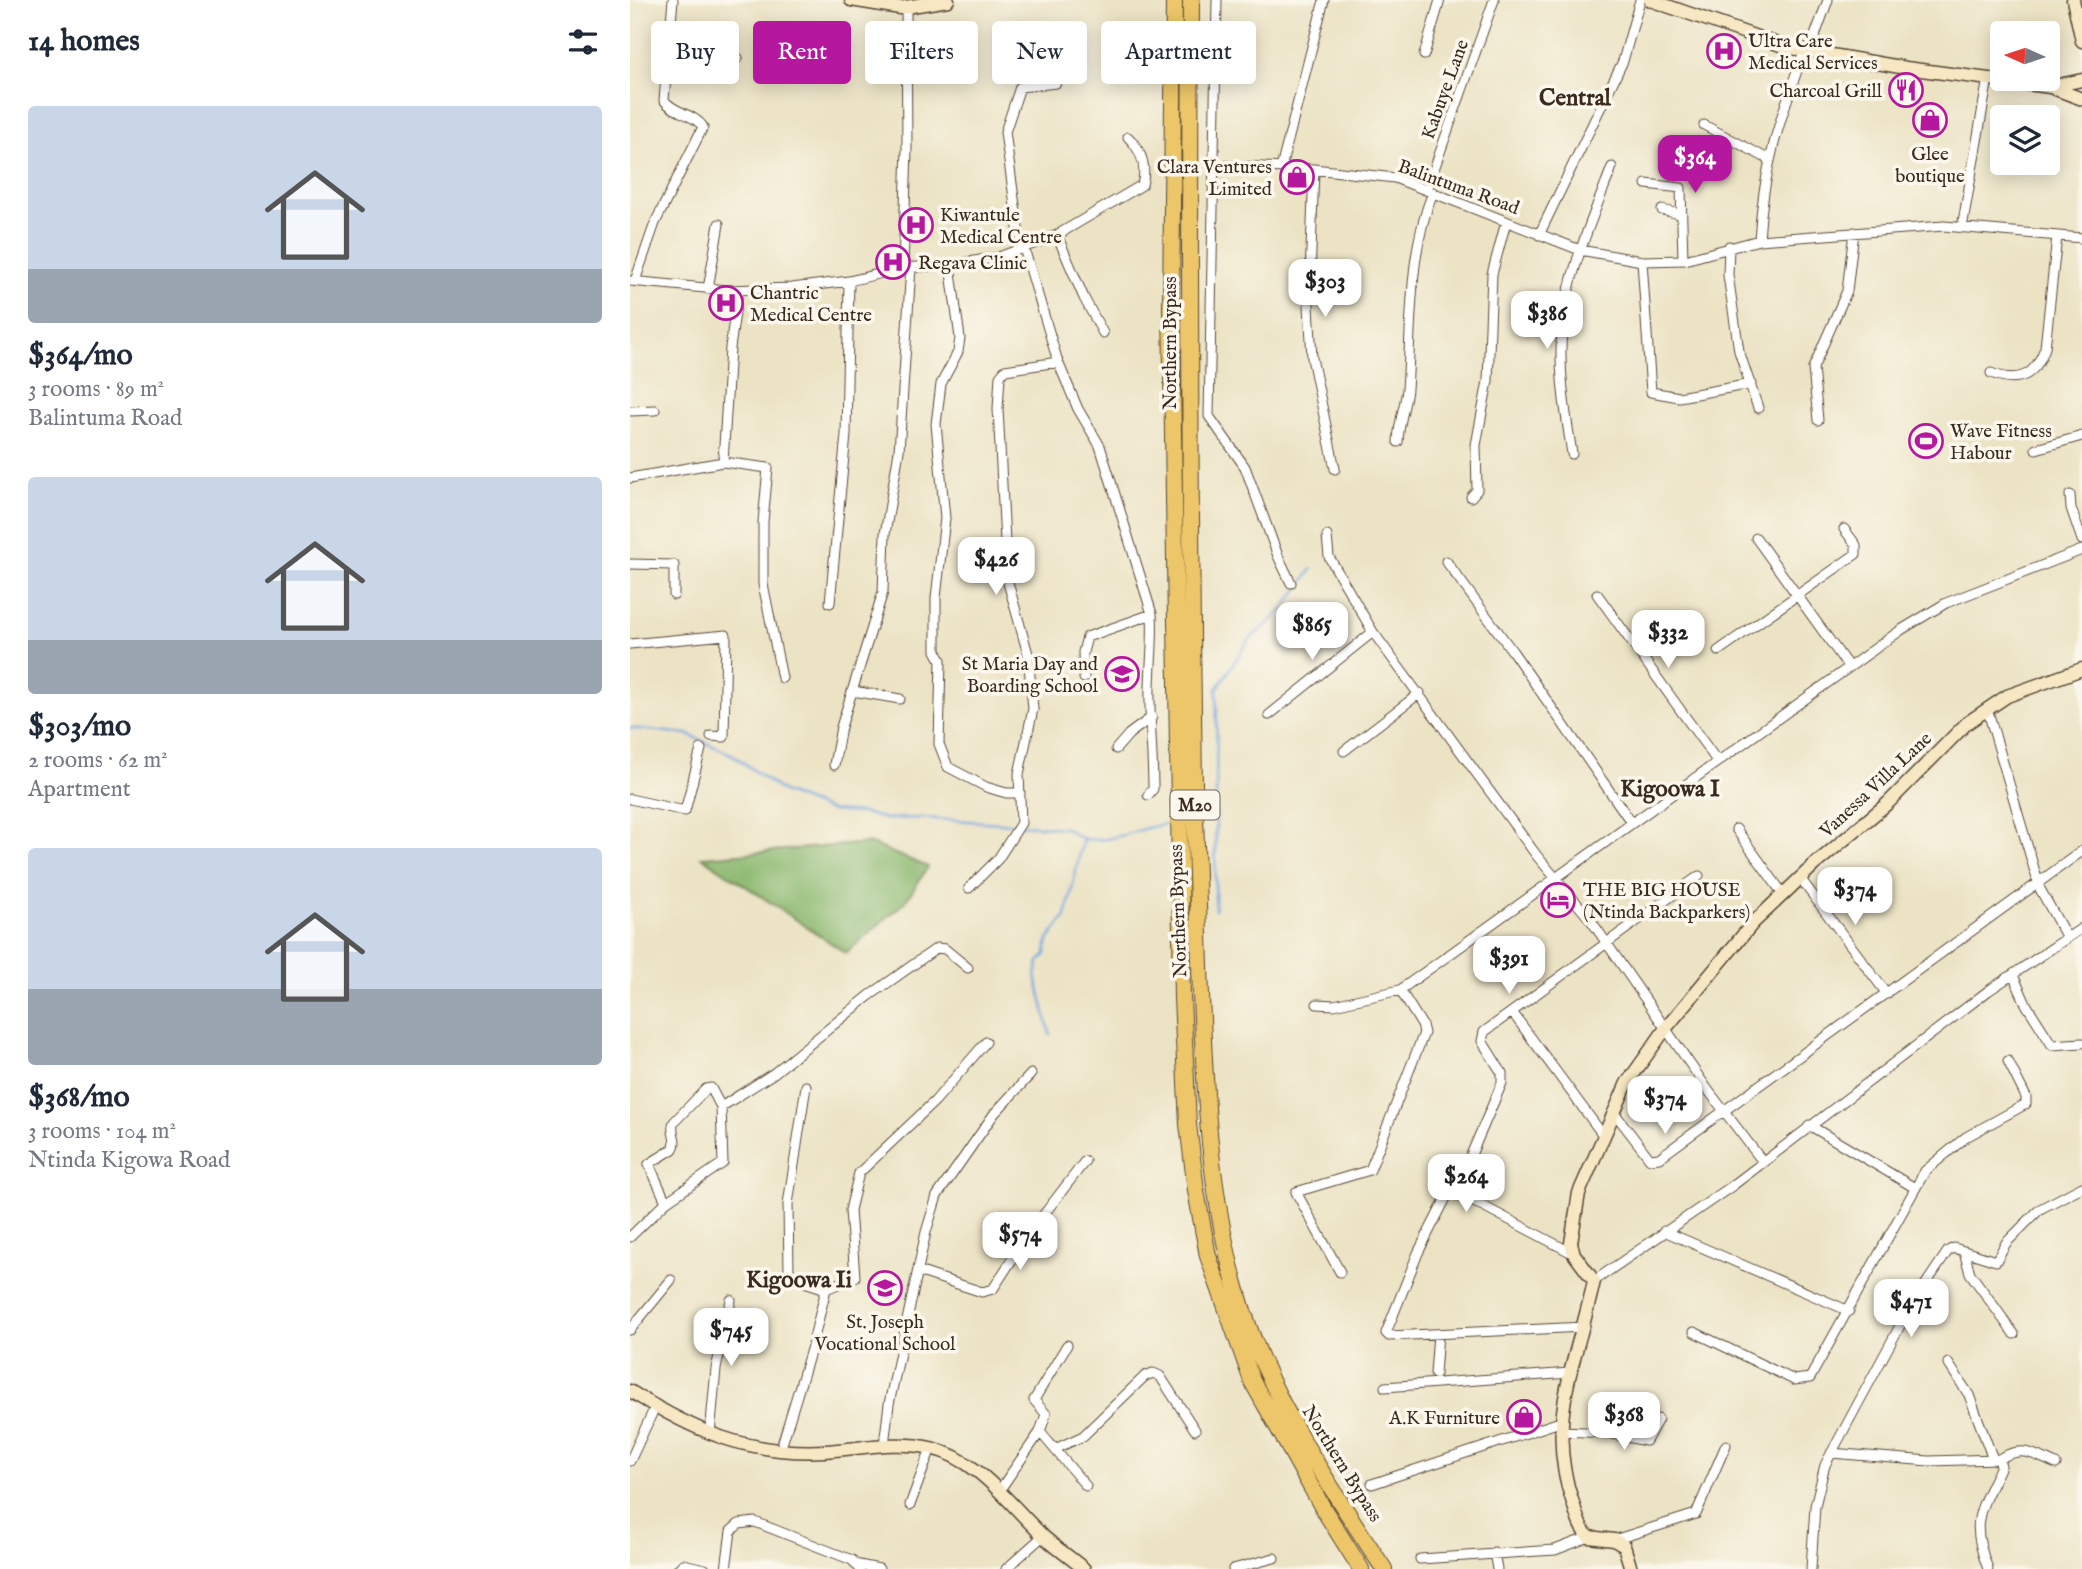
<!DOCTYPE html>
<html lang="en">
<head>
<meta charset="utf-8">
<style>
  :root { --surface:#fff; --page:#f6f6f7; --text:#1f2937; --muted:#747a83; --accent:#b5179e }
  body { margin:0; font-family:"IM FELL English",serif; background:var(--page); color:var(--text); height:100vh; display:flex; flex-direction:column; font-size:26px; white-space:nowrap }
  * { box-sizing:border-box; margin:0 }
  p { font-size:23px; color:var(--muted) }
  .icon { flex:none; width:38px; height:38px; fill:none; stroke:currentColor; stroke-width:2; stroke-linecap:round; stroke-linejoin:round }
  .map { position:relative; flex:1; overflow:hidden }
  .sheet { display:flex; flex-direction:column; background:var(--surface); width:630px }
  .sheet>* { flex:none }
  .guide { position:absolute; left:21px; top:21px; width:665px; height:63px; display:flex; gap:14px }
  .needle { width:46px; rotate:273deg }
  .buttons { position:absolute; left:1360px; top:21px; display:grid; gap:14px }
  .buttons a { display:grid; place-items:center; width:70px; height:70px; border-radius:7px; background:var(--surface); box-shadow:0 4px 18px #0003; font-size:35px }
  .price { position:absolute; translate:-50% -60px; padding:0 16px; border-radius:14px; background:#fff; color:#222; font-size:23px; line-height:46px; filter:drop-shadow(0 2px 4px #0008) }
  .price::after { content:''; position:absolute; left:50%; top:42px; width:21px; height:16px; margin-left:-10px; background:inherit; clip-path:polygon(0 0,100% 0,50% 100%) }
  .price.on { background:var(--accent); color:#fff }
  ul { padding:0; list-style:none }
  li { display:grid; align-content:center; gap:14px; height:371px; padding:0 28px }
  li span { display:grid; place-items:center; height:217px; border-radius:7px; color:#555 }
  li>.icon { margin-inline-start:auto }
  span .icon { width:126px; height:126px; fill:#fffc; stroke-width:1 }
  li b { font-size:30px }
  h2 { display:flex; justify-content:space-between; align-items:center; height:84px; padding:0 28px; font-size:30px }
  .tag { padding:0 24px; border-radius:7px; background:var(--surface); box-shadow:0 4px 18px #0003; font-size:24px; line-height:63px }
  .tag.on { background:var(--accent); color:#fff }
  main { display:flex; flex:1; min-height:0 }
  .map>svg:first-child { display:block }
  .forest { fill:#8db971; stroke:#647248; stroke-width:2 }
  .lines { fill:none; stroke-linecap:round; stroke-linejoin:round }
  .stream { stroke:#73a5de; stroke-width:2.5 }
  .street-casing { stroke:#564637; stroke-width:11 }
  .secondary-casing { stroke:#564637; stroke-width:15 }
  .highway-casing { stroke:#564637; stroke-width:18 }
  .street { stroke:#fff; stroke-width:9 }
  .secondary { stroke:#f7e8c3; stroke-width:12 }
  .highway { stroke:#ecc669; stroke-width:16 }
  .labels { text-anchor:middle; stroke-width:7; stroke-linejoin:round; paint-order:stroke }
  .shield { fill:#fbf7ec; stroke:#75685c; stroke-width:2 }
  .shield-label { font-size:18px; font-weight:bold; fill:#3b2a1e }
  .poi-label { font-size:19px; fill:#3b2a1e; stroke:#fbf7ec; text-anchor:start }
  .street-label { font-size:19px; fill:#3b2a1e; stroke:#fbf7ec }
  .quarter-label { font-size:23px; font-weight:bold; fill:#3b2a1e; stroke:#fbf7ec }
</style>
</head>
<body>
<main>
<section class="sheet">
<h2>14 homes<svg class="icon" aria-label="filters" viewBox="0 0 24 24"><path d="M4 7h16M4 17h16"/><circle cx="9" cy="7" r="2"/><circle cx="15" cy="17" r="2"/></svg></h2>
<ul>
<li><span style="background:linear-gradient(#c9d6e8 75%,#9aa5b1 0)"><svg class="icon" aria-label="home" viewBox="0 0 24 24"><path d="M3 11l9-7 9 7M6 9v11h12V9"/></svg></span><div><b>$364/mo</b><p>3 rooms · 89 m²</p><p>Balintuma Road</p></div></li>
<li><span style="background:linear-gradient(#c9d6e8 75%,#9aa5b1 0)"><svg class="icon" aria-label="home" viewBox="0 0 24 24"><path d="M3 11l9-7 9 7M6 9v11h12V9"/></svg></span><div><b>$303/mo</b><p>2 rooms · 62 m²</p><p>Apartment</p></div></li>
<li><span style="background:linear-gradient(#c9d6e8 65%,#9aa5b1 0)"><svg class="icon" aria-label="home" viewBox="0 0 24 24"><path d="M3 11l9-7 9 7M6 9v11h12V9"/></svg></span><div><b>$368/mo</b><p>3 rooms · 104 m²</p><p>Ntinda Kigowa Road</p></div></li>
</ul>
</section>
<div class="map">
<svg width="1452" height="1569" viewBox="0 0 1452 1569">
  <rect width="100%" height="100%" fill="#fbf7ec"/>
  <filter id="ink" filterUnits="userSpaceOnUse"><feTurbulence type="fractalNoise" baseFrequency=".0143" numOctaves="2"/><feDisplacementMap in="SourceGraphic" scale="14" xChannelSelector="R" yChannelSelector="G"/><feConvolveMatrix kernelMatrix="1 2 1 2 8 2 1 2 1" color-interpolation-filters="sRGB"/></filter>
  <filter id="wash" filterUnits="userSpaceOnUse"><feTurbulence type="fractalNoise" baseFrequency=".00686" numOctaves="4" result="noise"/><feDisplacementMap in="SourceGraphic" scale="28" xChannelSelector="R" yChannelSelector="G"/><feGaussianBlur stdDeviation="1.57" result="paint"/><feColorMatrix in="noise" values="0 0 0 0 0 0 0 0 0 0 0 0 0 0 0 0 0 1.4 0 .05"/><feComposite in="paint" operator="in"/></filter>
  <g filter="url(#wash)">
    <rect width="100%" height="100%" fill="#ece3c4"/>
    <!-- forest -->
    <path class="forest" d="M238,843l60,24 -23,35 -59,51 -144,-96z"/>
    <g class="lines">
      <!-- stream -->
      <path class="stream" d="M0,728l57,6 46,21 50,37 48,19 32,2 23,6 36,-1 94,6
        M392,825l44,3c26,28 71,-2 101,-4
        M585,910l2,-221 31,-48 34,-30 30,-42
        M420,1034l-14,-58 3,-14 7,-8 2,-14 18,-24 17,-77"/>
    </g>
  </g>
  <g filter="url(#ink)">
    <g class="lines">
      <!-- street casing -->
      <g class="street-casing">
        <path id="street" d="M587,0l-8,416 36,51 33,89 13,27
          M40,38l68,20
          M1179,52l19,-52
          M794,55l16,-55
          M426,83l-36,4 -15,45 13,96 40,134 20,47 22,37 52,168 -65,23 -4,15 1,26
          M1074,125l64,34
          M582,165l102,4 81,9 185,72 62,11 43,-1 74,-20 185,-14 138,12
          M651,168l43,-168
          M684,169l-5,137 3,52 23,111
          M1016,184l35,4 2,72
          M797,189l67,-189
          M1032,210l18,4
          M1332,228l26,-150
          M427,235l27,63 19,35
          M909,235l84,-174 17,-61
          M1129,240c4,-72 21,-122 45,-189
          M1099,246l-1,29 11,76 19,57
          M1012,261l9,131 28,5 72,-13
          M320,265l10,73 -2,14 -17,32 -5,40 9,94 -9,80v53l5,9 -2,84 9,23 38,20 20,6h14
          M273,268l4,-119 -1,-142
          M0,281l97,9 65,-2 57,-7 54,-13 47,-3 49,-8 58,-22 85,-50c5,-19 0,-34 -14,-48
          M5,281l20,-58 48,-96c-8,-13 -30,-14 -39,-27l9,-100
          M78,289l11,-65
          M1361,373c28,11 44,3 54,-25l12,-112
          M0,411l25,-1
          M1188,420l-5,-52 34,-77 7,-59
          M768,442c1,-22 7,-35 9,-53 5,-66 1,-135 26,-197
          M1406,449l46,-13
          M942,454c-6,-40 -14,-82 -10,-123 5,-56 30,-112 50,-164
          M93,462l45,6 -5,54v62l19,94
          M0,478l93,-16 7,-114 8,-57
          M1440,495l1,13 11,32
          M841,497l6,-7 -1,-45 12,-64 4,-107 14,-52
          M697,536l2,21 44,75 164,224 53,63 118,171 55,72
          M1126,538l92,128
          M816,561l67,91 118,170
          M0,564l44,1v30
          M967,594l120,167
          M200,603l16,-168 3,-154
          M0,644l96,-9 -2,102 -13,-1
          M1088,651l138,-97v-9l-12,-16
          M223,691l47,8
          M1357,708l53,181 26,47
          M639,715l104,-83
          M486,749l13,-15 23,-17
          M714,751l76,-58
          M204,765l7,-38 42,-135 2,-58 14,-83 12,-184
          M518,795l5,-6c0,-29 -3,-58 -3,-87 -1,-30 4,-58 2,-88
          M0,799l55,12 16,-62
          M1106,829l47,65
          M1170,878l87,116
          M339,888l29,-29 23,-36 -2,-49 14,-65 -5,-55 -21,-75 -9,-170 2,-33 5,-6 53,-8
          M1383,975l13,29 26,41 30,-2
          M687,1004l17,1 66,-15
          M882,1012l91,123
          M176,1086l-18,118 1,68 3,6 34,11 29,-12 -5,-67 9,-37 76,-72 51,-59
          M91,1107l53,-34 95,-77 68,-48 8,1 23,19
          M983,1111l37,48 9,-1 423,-307
          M1179,1125l106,63
          M825,1192l47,-109v-10l-20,-32 2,-9 215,-156
          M1034,1231l185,80
          M0,1237l36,-35 57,-39 -2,-56 -10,-19 -5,1 -32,33c-5,10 5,17 -1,27l-24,15 17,38
          M1334,1252l6,21 44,61
          M944,1254l-91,-48 -34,-14 -31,61 -32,80 3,3 196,-9
          M288,1271l64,21 11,-3 35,-54 57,-74
          M710,1272l-44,-80 74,-22 54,-137 -2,-8 -22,-35 501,-360 45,-27 136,-53
          M964,1281l138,-95 256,-195 94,-63
          M0,1330l41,-50
          M1064,1332l100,48 16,-2 115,-207 41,-34 60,-33v-7l-18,-36
          M1318,1363l21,32 24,64
          M805,1374l3,-40
          M755,1387l185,-14
          M930,1431l49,2 37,8 12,-22
          M410,1432l46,54
          M80,1434l6,-65 15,-69
          M254,1445l5,-41 37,-172 11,-36 57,-82 37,-40
          M425,1449l28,-13 62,-60 8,-3 7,3 35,54
          M150,1451l32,-105 14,-57
          M1201,1453l98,8 70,-2
          M0,1461l25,-54
          M742,1484l188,-62
          M369,1491l41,-59 6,-18 -12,-14 33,-55
          M280,1505l21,-57
          M984,1540l82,-26 30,-69
          M864,1552l3,17
          M790,1559l135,-9 34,-13
          M229,1565l20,4
          M48,1569l5,-5 22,5
          M96,1569l5,-38 8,-7 16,-2 97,38 8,9
          M376,1569l37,-33
          M603,1569l41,-11
          M1181,1569l4,-63 10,-41 84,-156 39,-58 6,-3 42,13 10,-18 34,-34 42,-22
          M1358,1569c-19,-49 -8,-58 13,-103l-2,-7c24,-14 34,-5 57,5"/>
      </g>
      <!-- secondary casing -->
      <g class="secondary-casing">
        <path id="secondary" d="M221,0l49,8 48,-8
          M1020,0l136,47 120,21 144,19 32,12
          M1443,0l9,41
          M1424,86l28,-6
          M0,1391c64,40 117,64 195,60 34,-2 71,-11 106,-3 49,12 77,55 112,88 13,12 28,22 41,33
          M1001,1569l-7,-23 -10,-6 -25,-3c-10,-9 -12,-22 -16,-34 -29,-82 4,-142 21,-222l-20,-27 -3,-11 8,-50 48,-110 39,-55 87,-105 61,-58 74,-62 79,-80 40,-27 75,-27"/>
      </g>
      <!-- highway casing -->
      <g class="highway-casing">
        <path id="highway" d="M544,0l-3,308 11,690 6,126 8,67 12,65 44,125 72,129 37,59
          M561,0c-2,262 -1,523 3,785 2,70 5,140 7,210 4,98 8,194 34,289 28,105 90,195 149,285"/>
      </g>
      <!-- street -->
      <use href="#street" class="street"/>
      <!-- secondary -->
      <use href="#secondary" class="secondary"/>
      <!-- highway -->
      <use href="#highway" class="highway"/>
    </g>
  </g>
  <!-- icons -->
  <defs>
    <g id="hospital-ring" transform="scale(1.75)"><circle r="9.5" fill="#fbf7ec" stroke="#b5179e" stroke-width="1.5"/><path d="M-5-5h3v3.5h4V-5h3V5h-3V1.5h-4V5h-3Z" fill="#b5179e"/></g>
    <g id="restaurant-ring" transform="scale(1.75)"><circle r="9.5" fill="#fbf7ec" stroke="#b5179e" stroke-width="1.5"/><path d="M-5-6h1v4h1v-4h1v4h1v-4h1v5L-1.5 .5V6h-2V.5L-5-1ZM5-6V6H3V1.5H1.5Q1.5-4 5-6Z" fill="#b5179e"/></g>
    <g id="shop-ring" transform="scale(1.75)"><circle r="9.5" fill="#fbf7ec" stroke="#b5179e" stroke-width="1.5"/><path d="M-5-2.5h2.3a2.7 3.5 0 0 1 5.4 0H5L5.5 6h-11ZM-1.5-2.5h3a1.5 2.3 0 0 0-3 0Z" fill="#b5179e"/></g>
    <g id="stadium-ring" transform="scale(1.75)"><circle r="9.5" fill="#fbf7ec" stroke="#b5179e" stroke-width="1.5"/><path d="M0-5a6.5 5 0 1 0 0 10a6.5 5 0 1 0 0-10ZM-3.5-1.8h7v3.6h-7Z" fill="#b5179e"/></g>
    <g id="school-ring" transform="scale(1.75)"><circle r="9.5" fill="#fbf7ec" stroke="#b5179e" stroke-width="1.5"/><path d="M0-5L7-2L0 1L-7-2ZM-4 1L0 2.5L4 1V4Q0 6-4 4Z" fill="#b5179e"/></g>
    <g id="hotel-ring" transform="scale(1.75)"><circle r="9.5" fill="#fbf7ec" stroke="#b5179e" stroke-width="1.5"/><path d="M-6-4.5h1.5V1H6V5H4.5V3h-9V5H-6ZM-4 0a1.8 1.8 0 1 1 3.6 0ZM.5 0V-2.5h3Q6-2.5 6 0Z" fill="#b5179e"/></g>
  </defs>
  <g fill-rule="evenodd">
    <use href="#hospital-ring" x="1094" y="51"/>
    <use href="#restaurant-ring" x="1276" y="90"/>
    <use href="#shop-ring" x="1300" y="120"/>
    <use href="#shop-ring" x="667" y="177"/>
    <use href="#hospital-ring" x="286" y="225"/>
    <use href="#hospital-ring" x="263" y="262"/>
    <use href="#hospital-ring" x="96" y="303"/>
    <use href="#stadium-ring" x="1296" y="441"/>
    <use href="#school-ring" x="492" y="674"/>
    <use href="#hotel-ring" x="928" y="900"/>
    <use href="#school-ring" x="255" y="1288"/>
    <use href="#shop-ring" x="894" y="1417"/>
  </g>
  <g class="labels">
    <!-- shield labels -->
    <rect class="shield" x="540.5" y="790.5" width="49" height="29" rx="5"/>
    <g class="shield-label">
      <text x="565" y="811">M20</text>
    </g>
    <!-- poi labels -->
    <g class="poi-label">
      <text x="1118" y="47">Ultra Care<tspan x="1118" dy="22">Medical Services</tspan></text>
      <text x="1252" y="97" text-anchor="end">Charcoal Grill</text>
      <text x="1300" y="160" text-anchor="middle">Glee<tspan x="1300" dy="22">boutique</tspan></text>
      <text x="642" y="173" text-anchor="end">Clara Ventures<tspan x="642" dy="22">Limited</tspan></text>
      <text x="310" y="221">Kiwantule<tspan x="310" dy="22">Medical Centre</tspan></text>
      <text x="288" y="269">Regava Clinic</text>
      <text x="120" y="299">Chantric<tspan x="120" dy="22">Medical Centre</tspan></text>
      <text x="1320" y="437">Wave Fitness<tspan x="1320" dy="22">Habour</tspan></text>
      <text x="468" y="670" text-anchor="end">St Maria Day and<tspan x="468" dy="22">Boarding School</tspan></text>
      <text x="953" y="896">THE BIG HOUSE<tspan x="953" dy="22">(Ntinda Backparkers)</tspan></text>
      <text x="255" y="1328" text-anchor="middle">St. Joseph<tspan x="255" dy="22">Vocational School</tspan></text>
      <text x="870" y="1424" text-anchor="end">A.K Furniture</text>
    </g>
    <!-- street labels -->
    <g class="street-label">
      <text transform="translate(814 89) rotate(-70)" y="7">Kabuye Lane</text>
      <text transform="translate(829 186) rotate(20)" y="7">Balintuma Road</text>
      <text transform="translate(539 343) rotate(-90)" y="7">Northern Bypass</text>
      <text transform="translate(1245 784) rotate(-43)" y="7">Vanessa Villa Lane</text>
      <text transform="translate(547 911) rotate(-92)" y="7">Northern Bypass</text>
      <text transform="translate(713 1463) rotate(58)" y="7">Northern Bypass</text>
    </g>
    <!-- quarter labels -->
    <g class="quarter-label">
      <text x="945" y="105">Central</text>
      <text x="1040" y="796">Kigoowa I</text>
      <text x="169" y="1287">Kigoowa Ii</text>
    </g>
  </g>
</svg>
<div class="buttons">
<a><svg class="needle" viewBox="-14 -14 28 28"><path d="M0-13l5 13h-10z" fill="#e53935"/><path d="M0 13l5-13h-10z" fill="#747a83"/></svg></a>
<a><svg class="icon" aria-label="layers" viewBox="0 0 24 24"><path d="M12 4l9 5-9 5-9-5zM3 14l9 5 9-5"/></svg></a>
</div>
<b class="price on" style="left:1065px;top:195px">$364</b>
<b class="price" style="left:695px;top:319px">$303</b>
<b class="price" style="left:917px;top:351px">$386</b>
<b class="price" style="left:366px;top:597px">$426</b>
<b class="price" style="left:682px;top:662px">$865</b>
<b class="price" style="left:1038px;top:670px">$332</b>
<b class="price" style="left:1225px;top:927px">$374</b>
<b class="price" style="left:879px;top:996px">$391</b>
<b class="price" style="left:1035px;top:1136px">$374</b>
<b class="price" style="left:836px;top:1214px">$264</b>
<b class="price" style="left:390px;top:1272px">$574</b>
<b class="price" style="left:1281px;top:1339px">$471</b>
<b class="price" style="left:101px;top:1368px">$745</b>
<b class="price" style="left:994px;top:1452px">$368</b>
<div class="guide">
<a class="tag">Buy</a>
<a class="tag on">Rent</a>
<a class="tag">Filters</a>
<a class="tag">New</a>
<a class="tag">Apartment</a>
</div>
</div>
</main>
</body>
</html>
